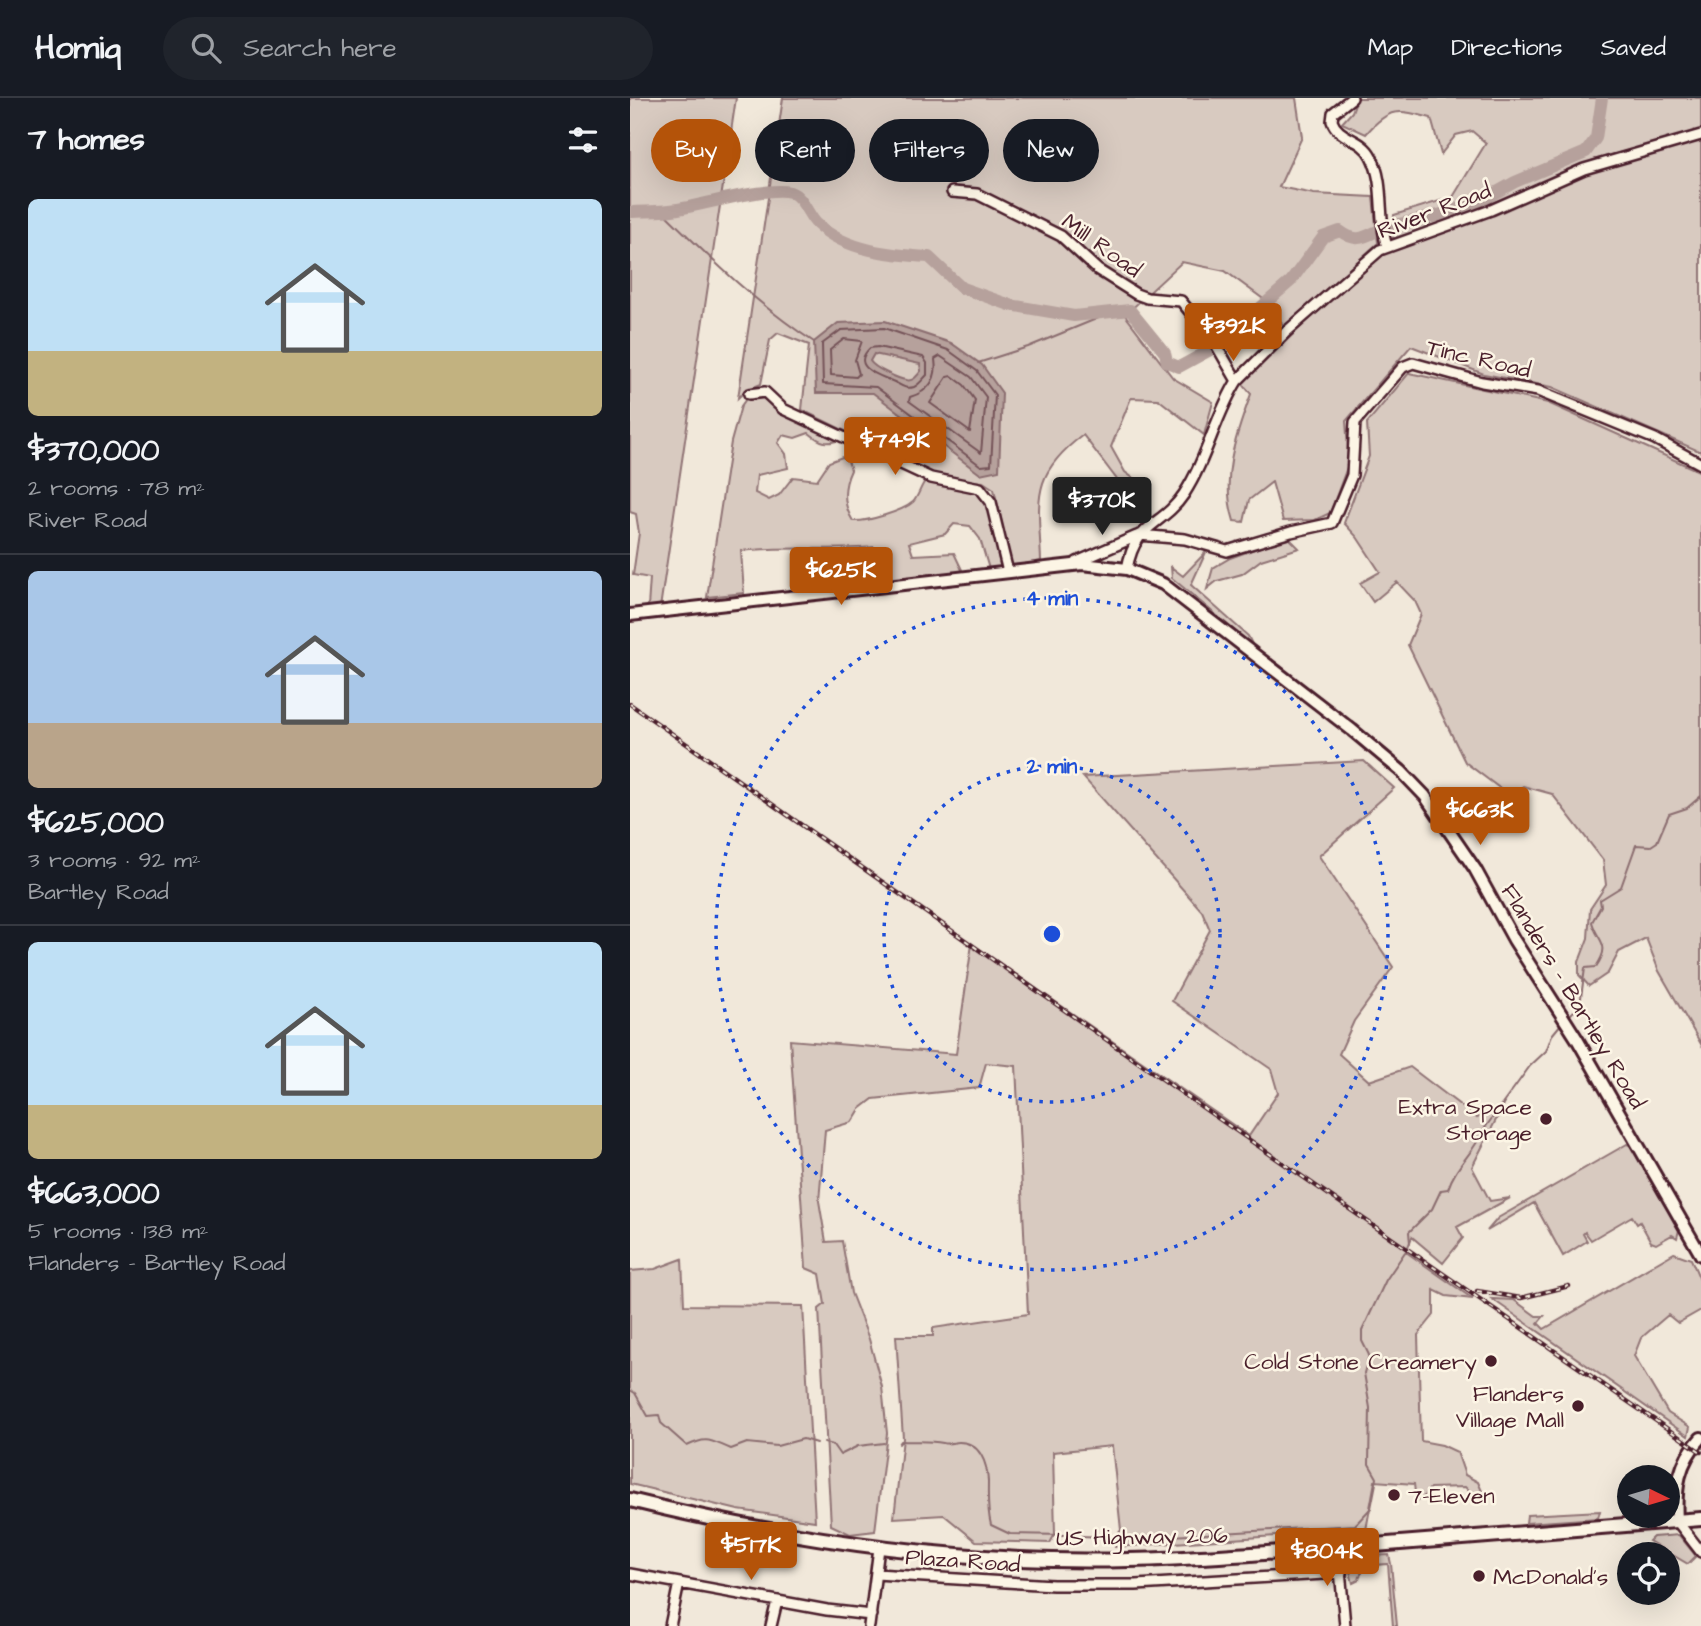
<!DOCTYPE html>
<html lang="en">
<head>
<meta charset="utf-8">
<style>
  :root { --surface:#171b24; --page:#20242c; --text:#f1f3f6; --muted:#9ea1a6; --line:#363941; --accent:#b45309 }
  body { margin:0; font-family:"Architects Daughter",sans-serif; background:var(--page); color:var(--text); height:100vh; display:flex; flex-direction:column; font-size:26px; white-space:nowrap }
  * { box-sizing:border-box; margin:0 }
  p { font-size:23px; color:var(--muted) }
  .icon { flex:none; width:38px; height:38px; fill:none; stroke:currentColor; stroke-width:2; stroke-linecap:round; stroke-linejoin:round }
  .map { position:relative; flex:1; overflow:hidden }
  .panel { display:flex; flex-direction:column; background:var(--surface); width:630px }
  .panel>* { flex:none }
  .banner { position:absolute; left:21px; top:21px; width:665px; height:63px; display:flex; gap:14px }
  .needle { width:46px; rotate:95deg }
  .controls { position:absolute; left:987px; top:1367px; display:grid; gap:14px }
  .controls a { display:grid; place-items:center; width:63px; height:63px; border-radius:50%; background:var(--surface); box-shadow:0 7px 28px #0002; font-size:35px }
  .price { position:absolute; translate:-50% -60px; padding:0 16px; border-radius:7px; background:var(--accent); color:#fff; font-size:23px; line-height:46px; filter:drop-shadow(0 2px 4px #0008) }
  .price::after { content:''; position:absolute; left:50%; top:42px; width:21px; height:16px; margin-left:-10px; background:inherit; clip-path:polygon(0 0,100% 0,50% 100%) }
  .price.on { background:#222; color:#fff }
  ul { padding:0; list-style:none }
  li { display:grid; align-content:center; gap:14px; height:371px; padding:0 28px }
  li+li { border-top:2px solid var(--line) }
  li span { display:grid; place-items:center; height:217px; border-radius:10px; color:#555 }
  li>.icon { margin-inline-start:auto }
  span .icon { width:126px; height:126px; fill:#fffc; stroke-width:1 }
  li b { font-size:30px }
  h2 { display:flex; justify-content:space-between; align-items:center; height:84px; padding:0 28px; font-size:30px }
  .chip { padding:0 24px; border-radius:32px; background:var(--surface); box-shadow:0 7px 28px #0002; font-size:24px; line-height:63px }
  .chip.on { background:var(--accent); color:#fff }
  header { display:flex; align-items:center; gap:42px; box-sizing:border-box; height:98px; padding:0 35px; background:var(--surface); border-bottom:2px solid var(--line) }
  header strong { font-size:33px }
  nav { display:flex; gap:38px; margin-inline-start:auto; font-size:24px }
  .search { width:490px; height:63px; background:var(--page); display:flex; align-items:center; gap:18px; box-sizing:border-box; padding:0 24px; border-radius:38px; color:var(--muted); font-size:26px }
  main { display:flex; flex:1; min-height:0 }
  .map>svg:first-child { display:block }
  .green { fill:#d8cac0; stroke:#917476; stroke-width:2 }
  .water { fill:#b6a19c; stroke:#8b6d6f; stroke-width:2; fill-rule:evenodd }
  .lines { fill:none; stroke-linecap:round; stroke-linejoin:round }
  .shore { stroke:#755358; stroke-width:2 }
  .stream { stroke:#8b6d6f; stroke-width:2 }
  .river { stroke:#b6a19c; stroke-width:12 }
  .minor-casing { stroke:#4a1f2b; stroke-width:14 }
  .major-casing { stroke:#4a1f2b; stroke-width:16 }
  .highway-casing { stroke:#4a1f2b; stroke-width:18 }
  .minor { stroke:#fcf5e5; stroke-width:9 }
  .major { stroke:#fcf5e5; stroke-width:10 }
  .highway { stroke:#fcf5e5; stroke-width:12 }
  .rail-casing { stroke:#4a1f2b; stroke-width:4.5 }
  .rail { stroke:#fcf5e5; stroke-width:2; stroke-dasharray:5; stroke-linecap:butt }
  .ring { fill:none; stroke:#1d4ed8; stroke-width:3.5; stroke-dasharray:3.5 7 }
  .poi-dot { fill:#4a1f2b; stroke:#fcf5e5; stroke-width:2.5 }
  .labels { text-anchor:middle; stroke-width:5; stroke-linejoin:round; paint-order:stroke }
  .street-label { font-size:23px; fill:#4a1f2b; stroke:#fcf5e5 }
  .poi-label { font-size:23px; fill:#4a1f2b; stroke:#fcf5e5; text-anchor:end }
  .centre { fill:#1d4ed8; stroke:#fcf5e5; stroke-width:3.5 }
  .ring-label { font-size:21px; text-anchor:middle; font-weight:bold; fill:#1d4ed8; stroke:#fcf5e5; stroke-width:5; stroke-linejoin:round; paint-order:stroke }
</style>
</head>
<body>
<header>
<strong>Homiq</strong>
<div class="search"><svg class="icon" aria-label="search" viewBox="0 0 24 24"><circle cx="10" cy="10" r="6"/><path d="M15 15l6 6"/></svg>Search here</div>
<nav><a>Map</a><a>Directions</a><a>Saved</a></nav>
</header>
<main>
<section class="panel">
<h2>7 homes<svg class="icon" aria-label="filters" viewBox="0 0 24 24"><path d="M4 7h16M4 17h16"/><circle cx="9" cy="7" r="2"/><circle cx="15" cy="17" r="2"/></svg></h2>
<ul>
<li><span style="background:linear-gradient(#bfe0f5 70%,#c2b280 0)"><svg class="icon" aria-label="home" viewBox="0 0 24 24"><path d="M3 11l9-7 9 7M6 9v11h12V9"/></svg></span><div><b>$370,000</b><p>2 rooms · 78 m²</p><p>River Road</p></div></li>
<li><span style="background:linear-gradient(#a9c7e8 70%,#b9a48a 0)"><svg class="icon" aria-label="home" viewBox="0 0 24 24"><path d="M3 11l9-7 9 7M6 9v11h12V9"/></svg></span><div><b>$625,000</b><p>3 rooms · 92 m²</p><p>Bartley Road</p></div></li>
<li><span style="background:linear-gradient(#bfe0f5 75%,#c2b280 0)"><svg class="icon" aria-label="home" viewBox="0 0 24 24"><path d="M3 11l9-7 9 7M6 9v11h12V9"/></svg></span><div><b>$663,000</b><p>5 rooms · 138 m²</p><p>Flanders - Bartley Road</p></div></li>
</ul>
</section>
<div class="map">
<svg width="1071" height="1528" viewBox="0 0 1071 1528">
  <rect width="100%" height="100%" fill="#f1e8da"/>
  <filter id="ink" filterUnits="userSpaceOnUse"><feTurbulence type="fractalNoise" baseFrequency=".0143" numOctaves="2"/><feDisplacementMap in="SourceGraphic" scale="14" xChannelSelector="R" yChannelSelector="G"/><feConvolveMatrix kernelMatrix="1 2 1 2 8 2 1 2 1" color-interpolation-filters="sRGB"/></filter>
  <g filter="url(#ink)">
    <!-- green -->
    <path class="green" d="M0,0h106l-76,510 -12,-1 2,-29 -17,-3 6,-42 -3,-19 -6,-2z
      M153,0h513l6,39 -23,50 35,7 59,3 5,46 -94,84 -14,-23 -45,-33 -43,-9 -57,53 48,63 40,24 -9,33 -46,-36 -27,-1 -20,49 14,25 23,17 -3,31 -16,-6 -11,-33 -35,-46c-54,40 -44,66 -42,126l-29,6 -18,-78 -11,-7 -31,-2 -25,-9 -125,-61 7,-65 -31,-12 -8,7 -9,44 -15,6 -8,8z
      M727,0h344v32l-107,30 -101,45 -100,34 1,-24 59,-18 33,-54 -14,-12 -16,4 -15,19 -10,-36c-33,-9 -42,-11 -65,16l-24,-11 10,-11z
      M1071,42v312l-149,-65 -68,-13 -73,-28 -65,75 3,41 -19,51 -15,7 -32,1 -11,-39 -23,18 -5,22 -10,-1c-14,-43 2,-86 17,-127l-9,-11 124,-118 22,-14 109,-38 114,-50z
      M779,275l139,30 153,69v572l-42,-73 -13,-33 -27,14 -11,21 -19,13 -10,-11v-13l9,-24 2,-29 16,-24 -3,-25 -51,-66 -29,-8 -13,10 -45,-34 -57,-117 13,-31 -6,-13 -18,-19 -24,20 -13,-19 20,-11 -23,-35 -13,-14 25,-67 -2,-33z
      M130,297l20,17 62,27c-15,6 -21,4 -33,-6l-14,5 -12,-3 -5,8 8,11 2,14 -31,7 -2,18 14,7 10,-5 14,-18 24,3 12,-18 13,-5 6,4 3,9c-8,17 -8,35 2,51 14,1 50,-10 60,-19 5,-5 7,-14 12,-21l53,10 9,13 14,65h-12l-9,-30 -10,-13 -16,-2 -9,10 -36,9 4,12 41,-2 9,19 -82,8 -7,-33c-45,4 -88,-1 -133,4l3,42 -37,4 24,-155 10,-36 5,-7z
      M658,439l11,11 -38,12 -19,14 -25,7 -10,8 6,-21 17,-10z
      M576,454l-15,33 57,51 5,10 -81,-68 -1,-11 12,9z
      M734,663l30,27 -75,68 74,111 -39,54 -15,33 30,27 41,-14 67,51 27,-14 -32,63 18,34 20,-3 -53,29 6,11 -20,25 -31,-26 -6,15 67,47 -27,-3 -12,-6v25l-16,20 3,106 21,4 15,7 8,23 13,7 4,9 -7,6 -10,-10 -35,1 -8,11 -6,2 -2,-17 -39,-3 -9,49 -251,17 -1,-8 7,-9 -9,-84 -59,6 2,82 -5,9 -74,-2 -32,-26 -50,3 9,-80 -7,-102h37v-8l95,-14 -12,-248 -30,-3 -7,25 -106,11 -13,10 -8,13 -27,8 -6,71 7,41 16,-1 9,52 18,46 13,48 5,46 -12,98 -25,3 -19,-9 -12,-216 6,-5 -5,-30 -14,-6 -16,-228 166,14 16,-110 277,192 29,-43 -7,-24 -99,-68 38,-71 -8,-19 -119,-134z
      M997,1046l5,2 47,84 -2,8 -5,-3 -16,9 -5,-2 -11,-20 -3,2 -5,-8 -41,24 -6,-8 -2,2 4,7 -24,15 -29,-53 -47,28 11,-13z
      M1044,1155l17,6 10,23v28l-23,13 -10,-8 -27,23 -7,18 34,57 22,14 -2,9 -196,-137 22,1 22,16h8l-6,7 6,6z
      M52,1161l2,46 119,1 12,215 -77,-11 -108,-26v-213l25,-2z
      M970,1413l-2,7 -72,5 1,-8z
      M1049,1437l17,21 -8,8 -39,-23 4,-4z
      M759,1457l2,9 6,62h-4l-5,-62c-15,1 -26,0 -29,16l-6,3 -5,-19 -1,14v-13l6,-8z"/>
    <!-- water -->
    <path class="water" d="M255,223l66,22 31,22 20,28 -3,77 -19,4 -107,-81h-57l-2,-51 24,-19zM244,256l46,10 1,7c-4,5 -8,11 -15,9 -8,-1 -32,-12 -36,-19z"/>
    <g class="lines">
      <!-- shore -->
      <path class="shore" d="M254,230l64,22 29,21 18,24 -4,70 -10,1 -105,-79 -53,-3 -1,-40 19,-14z
        M214,241l18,2 -7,19 4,14 -3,3 -25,-2 -1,-25z
        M248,249l45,10 4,6v12c-4,4 -8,10 -13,12 -10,3 -14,-3 -22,-6 -14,-6 -42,-14 -22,-33z
        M310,258l31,21 15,20 -5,56 -72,-52 1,-4c20,-6 28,-19 25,-38z
        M322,278l12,9 11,15 -5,32 -40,-29 17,-26z"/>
      <!-- stream -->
      <path class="stream" d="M31,112c49,48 95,94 153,132
        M348,265l50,-16 78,-32
        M938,919l12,-12 5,-37 11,-1c16,-24 2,-24 -4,-45l9,-16 -1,-6 21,-13 15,-42 15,1 6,-4 12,-28 18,-6 14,-12
        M780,1145l-1,-11 23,-23 9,-19 7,-1c7,-23 26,-36 34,-57l48,-66 16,-15 6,-16 9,-11
        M0,1292l5,3 13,23 11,-1 2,8 26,23c21,-10 22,-6 44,3l16,-6 30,3 26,-7 13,4
        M194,1345l9,2 7,10 18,-9 26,-3
        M269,1346l2,-3c15,1 27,-1 42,2 6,2 11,-1 16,-1 21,0 28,21 29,39 0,16 -1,29 3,44l19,9 55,1
        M449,1438l59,2 217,-13 16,-17 6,-30 -8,-14 1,-56 -6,-35 5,-18 -7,-14v-10l24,-51 19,-28"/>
      <!-- river -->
      <path class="river" d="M0,114c16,-1 33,0 48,-3 24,-4 91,-23 112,-17 13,4 18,24 27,32 29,27 75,31 112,33l33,31 48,17 64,11 56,-6 35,43 2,9 12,5 33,-18
        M759,128l43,-9 47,-15 36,-20 71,-30 10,-14 6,-40
        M591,244l70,-61 32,-44 17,-6c16,12 23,7 39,-1"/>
      <!-- minor casing -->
      <g class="minor-casing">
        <path id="minor" d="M722,0l-19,15 -1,8c6,18 30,17 39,35 15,29 6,61 16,91
          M322,94l25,2 84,42 37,34 38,24 11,4 34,3 33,40 23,40
          M119,296l16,-2 18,17 148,69 49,10 11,14 17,70
          M509,437l46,4 42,12 64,-19 41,-9 20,-48 3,-53 48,-55 10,-4 69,19 56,9 117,48 46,25
          M447,464l60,-26
          M497,471c8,-47 35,-42 57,-75 23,-35 31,-78 53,-113l49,-49 94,-82 111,-40 93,-41 117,-34
          M1047,1423l24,31
          M708,1449l7,79
          M0,1476l197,36 44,5
          M246,1476l177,11h83l205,-12
          M40,1528l9,-43
          M141,1528l6,-25
          M239,1528l10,-78"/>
      </g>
      <!-- major casing -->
      <g class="major-casing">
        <path id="major" d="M0,517l452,-51 45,5 36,15 189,146 49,41 24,25 50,73 39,71 63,99 124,216
          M1047,1423c-2,-33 1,-58 24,-83"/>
      </g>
      <!-- highway casing -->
      <g class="highway-casing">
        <path id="highway" d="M0,1402c129,32 258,53 390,59 111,5 220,-4 330,-12 117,-9 234,-19 351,-28"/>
      </g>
      <!-- minor -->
      <use href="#minor" class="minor"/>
      <!-- major -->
      <use href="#major" class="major"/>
      <!-- highway -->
      <use href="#highway" class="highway"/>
      <!-- rail casing -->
      <g class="rail-casing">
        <path id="rail" d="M0,606l579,408 492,340
          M847,1193l44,7 48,-12"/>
      </g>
      <!-- rail -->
      <use href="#rail" class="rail"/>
    </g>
  </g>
  <!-- distance rings -->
  <g class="ring">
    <circle cx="422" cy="836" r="168"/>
    <circle cx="422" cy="836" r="336"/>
  </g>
  <!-- markers -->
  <g class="poi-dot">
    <circle cx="916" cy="1021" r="7"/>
    <circle cx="861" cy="1263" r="7"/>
    <circle cx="948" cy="1308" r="7"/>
    <circle cx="764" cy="1397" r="7"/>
    <circle cx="849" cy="1478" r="7"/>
  </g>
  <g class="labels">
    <!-- street labels -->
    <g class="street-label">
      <text transform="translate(804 112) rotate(-21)" y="8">River Road</text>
      <text transform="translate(472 147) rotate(36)" y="8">Mill Road</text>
      <text transform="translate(849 260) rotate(13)" y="8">Tinc Road</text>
      <text transform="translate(944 898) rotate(59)" y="8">Flanders - Bartley Road</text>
      <text transform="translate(512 1438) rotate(-1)" y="8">US Highway 206</text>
      <text transform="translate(333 1462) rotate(4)" y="8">Plaza Road</text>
    </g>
    <!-- poi labels -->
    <g class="poi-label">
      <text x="902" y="1016">Extra Space<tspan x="902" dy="26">Storage</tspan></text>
      <text x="847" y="1271">Cold Stone Creamery</text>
      <text x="934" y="1303">Flanders<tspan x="934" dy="26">Village Mall</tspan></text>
      <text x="778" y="1405" text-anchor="start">7-Eleven</text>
      <text x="863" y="1486" text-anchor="start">McDonald's</text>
    </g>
  </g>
  <circle cx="422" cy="836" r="10" class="centre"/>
  <g class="ring-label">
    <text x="422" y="507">4 min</text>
    <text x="422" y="675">2 min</text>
  </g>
</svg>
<div class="controls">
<a><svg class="needle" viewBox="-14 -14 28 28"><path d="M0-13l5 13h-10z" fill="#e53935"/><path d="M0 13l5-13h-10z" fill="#9ea1a6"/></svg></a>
<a><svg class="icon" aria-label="locate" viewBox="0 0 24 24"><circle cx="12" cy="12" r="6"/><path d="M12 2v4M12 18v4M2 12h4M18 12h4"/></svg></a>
</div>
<b class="price" style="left:603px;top:265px">$392K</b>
<b class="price" style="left:265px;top:379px">$749K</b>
<b class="price on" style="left:472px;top:439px">$370K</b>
<b class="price" style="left:211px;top:509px">$625K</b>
<b class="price" style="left:850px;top:749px">$663K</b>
<b class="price" style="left:121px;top:1484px">$517K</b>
<b class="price" style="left:697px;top:1490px">$804K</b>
<div class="banner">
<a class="chip on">Buy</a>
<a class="chip">Rent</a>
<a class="chip">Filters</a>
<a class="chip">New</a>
</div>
</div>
</main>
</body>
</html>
